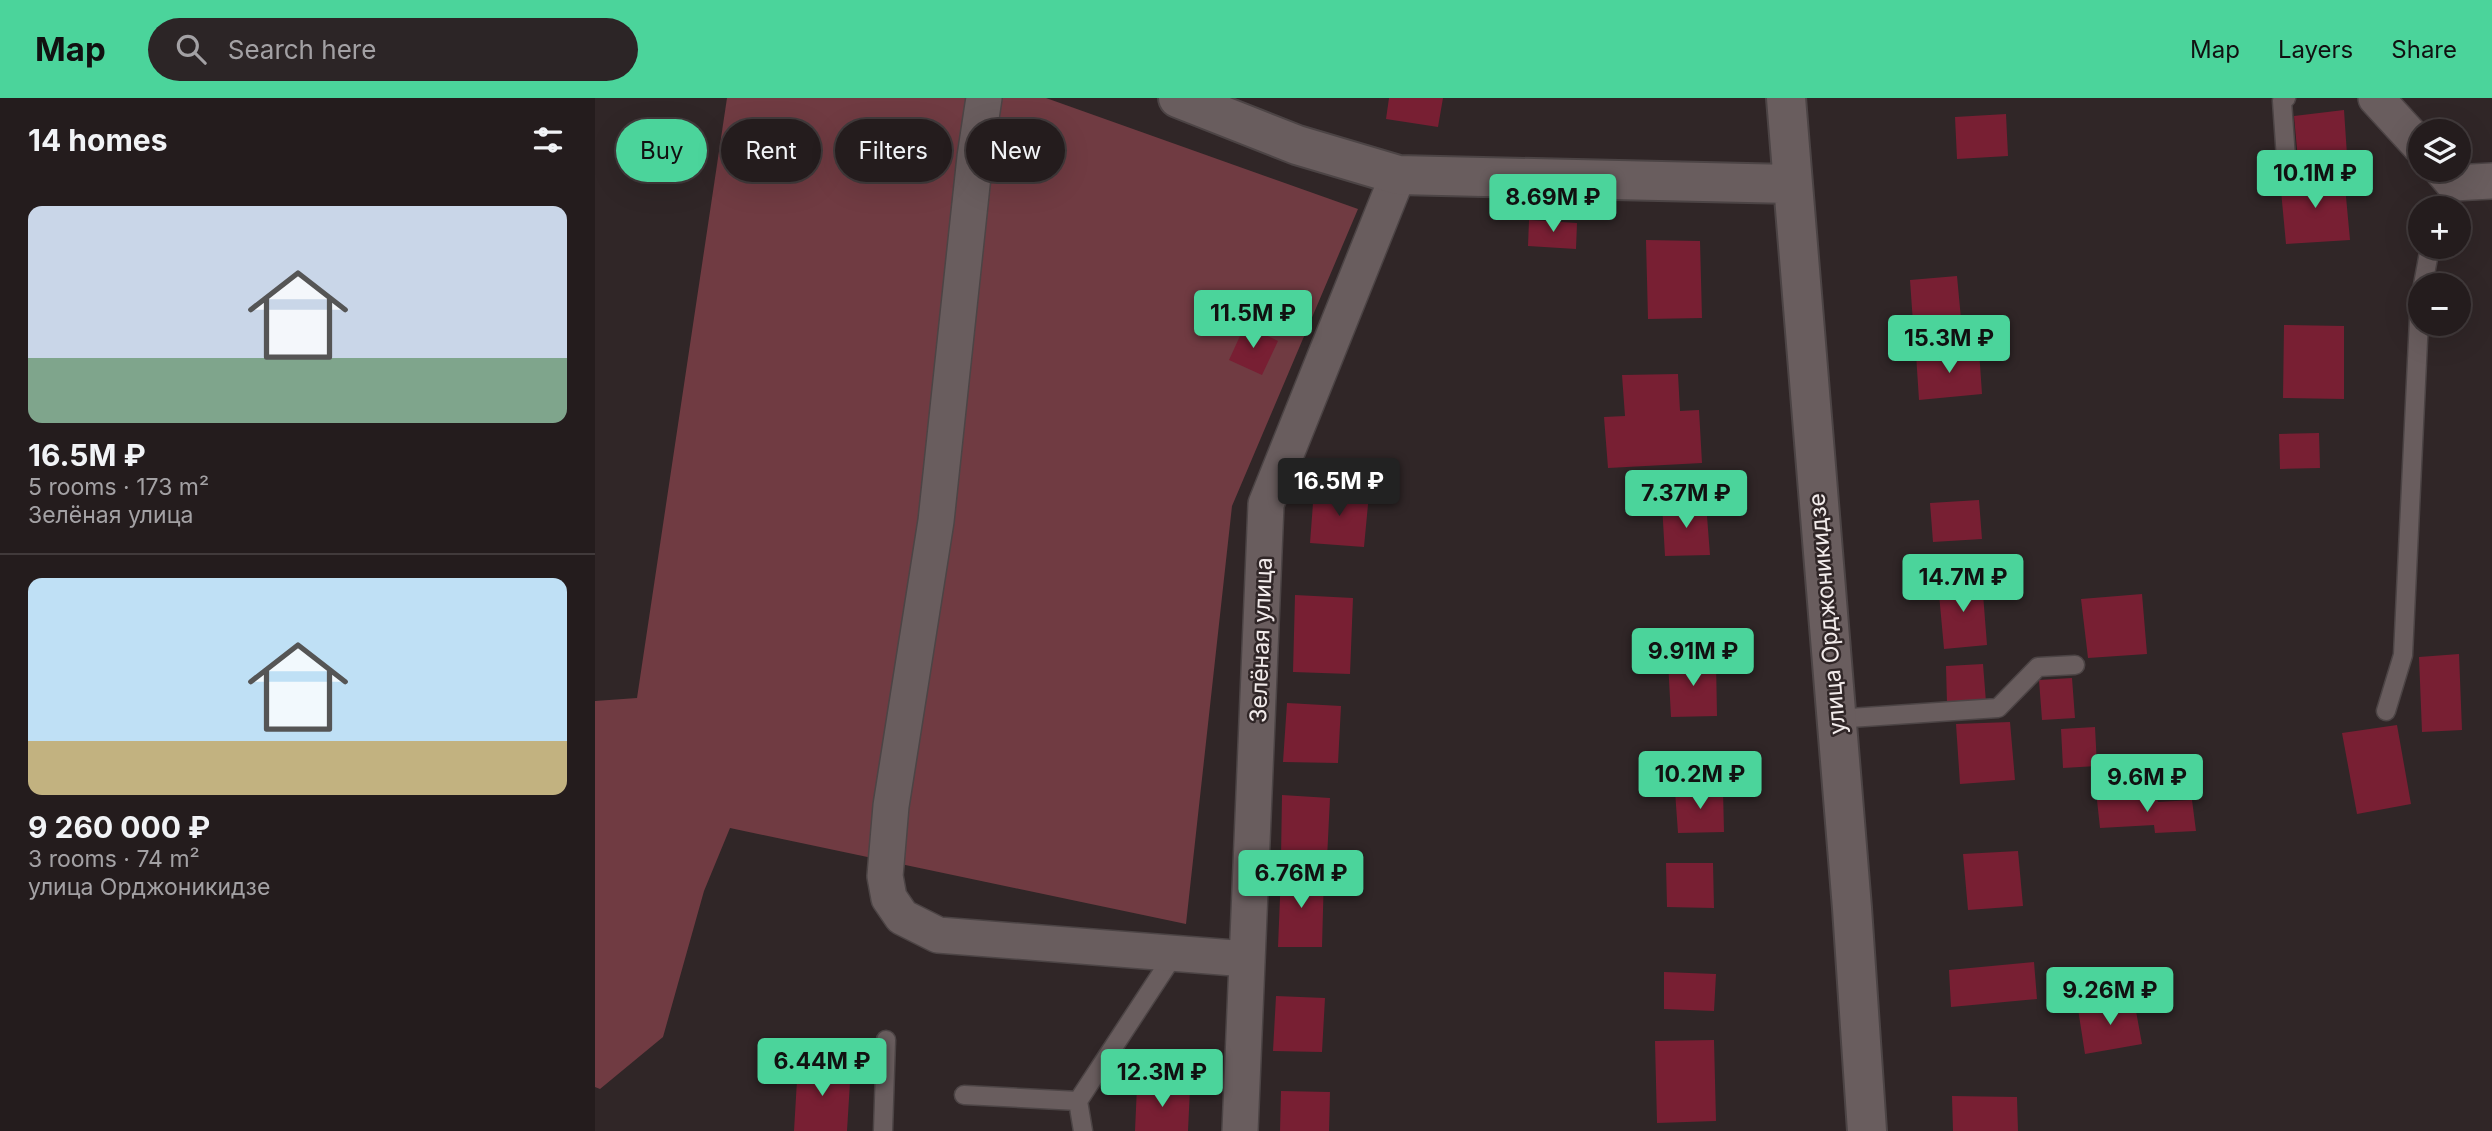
<!DOCTYPE html>
<html lang="en">
<head>
<meta charset="utf-8">
<style>
  :root { --surface:#241c1d; --page:#2c2526; --text:#f1f3f6; --muted:#a3a1a4; --line:#413a3b; --accent:#4bd49b }
  body { margin:0; font-family:Inter,sans-serif; background:var(--page); color:var(--text); height:100vh; display:flex; flex-direction:column; font-size:26px; white-space:nowrap }
  * { box-sizing:border-box; margin:0 }
  p { font-size:23px; color:var(--muted) }
  .icon { flex:none; width:38px; height:38px; fill:none; stroke:currentColor; stroke-width:2; stroke-linecap:round; stroke-linejoin:round }
  .map { position:relative; flex:1; overflow:hidden }
  .drawer { display:flex; flex-direction:column; background:var(--surface); width:595px }
  .drawer>* { flex:none }
  .banner { position:absolute; left:21px; top:21px; width:665px; height:63px; display:flex; gap:14px }
  .tools { position:absolute; left:1813px; top:21px; display:grid; gap:14px }
  .tools a { display:grid; place-items:center; width:63px; height:63px; border-radius:50%; background:var(--surface); box-shadow:0 7px 28px #0002,0 0 0 2px var(--line); font-size:35px }
  .price { position:absolute; translate:-50% -60px; padding:0 16px; border-radius:7px; background:var(--accent); color:#111; font-size:23px; line-height:46px; filter:drop-shadow(0 2px 4px #0008) }
  .price::after { content:''; position:absolute; left:50%; top:42px; width:21px; height:16px; margin-left:-10px; background:inherit; clip-path:polygon(0 0,100% 0,50% 100%) }
  .price.current { background:#222; color:#fff }
  ul { padding:0; list-style:none }
  li { display:grid; align-content:center; gap:14px; height:371px; padding:0 28px }
  li+li { border-top:2px solid var(--line) }
  li span { display:grid; place-items:center; height:217px; border-radius:14px; color:#555 }
  li>.icon { margin-inline-start:auto }
  span .icon { width:126px; height:126px; fill:#fffc; stroke-width:1 }
  li b { font-size:30px }
  h2 { display:flex; justify-content:space-between; align-items:center; height:84px; padding:0 28px; font-size:30px }
  .pill { padding:0 24px; border-radius:32px; background:var(--surface); box-shadow:0 7px 28px #0002,0 0 0 2px var(--line); font-size:24px; line-height:63px }
  .pill.current { background:var(--accent); color:#111 }
  header { display:flex; align-items:center; gap:42px; box-sizing:border-box; height:98px; padding:0 35px; background:var(--accent); color:#111 }
  header strong { font-size:33px }
  nav { display:flex; gap:38px; margin-inline-start:auto; font-size:24px }
  .search { width:490px; height:63px; background:var(--page); display:flex; align-items:center; gap:18px; box-sizing:border-box; padding:0 24px; border-radius:38px; color:var(--muted); font-size:26px }
  main { display:flex; flex:1; min-height:0 }
  .map>svg:first-child { display:block }
  .green { fill:#703b42 }
  .building { fill:#781f33 }
  .lines { fill:none; stroke-linecap:round; stroke-linejoin:round }
  .lane-casing { stroke:#4c4445; stroke-width:21 }
  .street-casing { stroke:#4c4445; stroke-width:38 }
  .secondary-casing { stroke:#4c4445; stroke-width:42 }
  .lane { stroke:#695d5e; stroke-width:18 }
  .street { stroke:#695d5e; stroke-width:35 }
  .secondary { stroke:#695d5e; stroke-width:38 }
  .labels { text-anchor:middle; stroke-width:5; stroke-linejoin:round; paint-order:stroke }
  .street-label { font-size:23px; fill:#f2ebeb; stroke:#302627 }
</style>
</head>
<body>
<header>
<strong>Map</strong>
<div class="search"><svg class="icon" aria-label="search" viewBox="0 0 24 24"><circle cx="10" cy="10" r="6"/><path d="M15 15l6 6"/></svg>Search here</div>
<nav><a>Map</a><a>Layers</a><a>Share</a></nav>
</header>
<main>
<section class="drawer">
<h2>14 homes<svg class="icon" aria-label="filters" viewBox="0 0 24 24"><path d="M4 7h16M4 17h16"/><circle cx="9" cy="7" r="2"/><circle cx="15" cy="17" r="2"/></svg></h2>
<ul>
<li><span style="background:linear-gradient(#c9d6e8 70%,#7fa58c 0)"><svg class="icon" aria-label="home" viewBox="0 0 24 24"><path d="M3 11l9-7 9 7M6 9v11h12V9"/></svg></span><div><b>16.5M ₽</b><p>5 rooms · 173 m²</p><p>Зелёная улица</p></div></li>
<li><span style="background:linear-gradient(#bfe0f5 75%,#c2b280 0)"><svg class="icon" aria-label="home" viewBox="0 0 24 24"><path d="M3 11l9-7 9 7M6 9v11h12V9"/></svg></span><div><b>9 260 000 ₽</b><p>3 rooms · 74 m²</p><p>улица Орджоникидзе</p></div></li>
</ul>
</section>
<div class="map">
<svg width="1897" height="1033" viewBox="0 0 1897 1033">
  <rect width="100%" height="100%" fill="#302627"/>
  <!-- green -->
  <path class="green" d="M132,0h319l312,111 -126,297 -46,418 -456,-96 -26,63 -41,146 -63,52 -5,-2v-386l42,-3z"/>
  <!-- building -->
  <path class="building" d="M794,0h54l-5,29 -52,-8z
    M1749,12l3,45 -49,5 -4,-44z
    M1411,16l2,42 -51,3 -2,-42z
    M1749,77l6,65 -64,4 -6,-64z
    M934,122l48,3 -1,26 -48,-3z
    M1051,142l54,1 2,77 -54,1z
    M1362,178l4,43 -48,4 -3,-43z
    M650,227l33,16 -16,34 -33,-15z
    M1689,227l60,1v73l-61,-1z
    M1384,252l3,44 -63,6 -3,-46z
    M1083,276l2,37 19,-1 3,53 -94,5 -4,-51 21,-1 -3,-41z
    M1724,335l1,35 -40,1 -1,-35z
    M719,392l55,4 -5,53 -54,-4z
    M1384,402l3,39 -49,3 -3,-39z
    M1111,405l4,52 -45,1 -3,-52z
    M1387,483l5,64 -43,4 -6,-66z
    M1547,496l5,60 -59,4 -7,-59z
    M700,497l58,3 -3,76 -57,-2z
    M1864,556l3,76 -40,2 -3,-75z
    M1121,562l1,56 -46,1 -3,-56z
    M1388,566l3,38 -39,2 -1,-38z
    M1477,580l3,40 -33,2 -3,-40z
    M692,605l54,3 -3,57 -55,-1z
    M1415,624l5,58 -55,4 -4,-60z
    M1802,627l14,79 -54,10 -15,-81z
    M1500,629l2,39 -34,2 -2,-39z
    M1128,692l1,42 -46,1 -3,-42z
    M1560,696l3,8 34,-2 4,31 -41,2 -1,-8 -54,3 -3,-28z
    M687,697l48,3 -3,61 -46,-2z
    M1423,753l5,55 -55,4 -5,-56z
    M1071,765h47l1,45 -47,-1z
    M686,775l43,1 -2,73h-44z
    M1439,864l3,37 -86,8 -2,-37z
    M1069,874l52,2 -2,37 -50,-2z
    M681,898l49,2 -3,54 -49,-1z
    M1539,902l8,44 -57,10 -7,-45z
    M1119,942l2,81 -59,2 -2,-82z
    M203,965l53,3 -4,65h-53z
    M542,988l53,3 -2,42h-53z
    M686,993l49,1 -1,39h-49z
    M1357,998l65,1 1,34h-65z"/>
  <g class="lines">
    <!-- lane casing -->
    <g class="lane-casing">
      <path id="lane" d="M1691,0l-4,3 5,72
        M1849,110l9,-25
        M1828,187l7,-38
        M1791,613l17,-56 17,-357
        M1240,621l163,-11 40,-41 37,-2
        M369,997l114,6 5,30
        M483,1003l97,-148
        M288,1033l3,-91"/>
    </g>
    <!-- street casing -->
    <g class="street-casing">
      <path id="street" d="M389,0l-9,59 -39,364 -45,285 -6,70 4,22 13,19 36,18 309,24
        M1781,0l44,48
        M1847,72l11,13 39,-2
        M645,1033l26,-627 132,-329"/>
    </g>
    <!-- secondary casing -->
    <g class="secondary-casing">
      <path id="secondary" d="M583,0l119,47 101,30 395,9
        M1191,0l66,810 15,223"/>
    </g>
    <!-- lane -->
    <use href="#lane" class="lane"/>
    <!-- street -->
    <use href="#street" class="street"/>
    <!-- secondary -->
    <use href="#secondary" class="secondary"/>
  </g>
  <g class="labels">
    <!-- street labels -->
    <g class="street-label">
      <text transform="translate(1232 516) rotate(-95)" y="8">улица Орджоникидзе</text>
      <text transform="translate(666 542) rotate(-88)" y="8">Зелёная улица</text>
    </g>
  </g>
</svg>
<div class="tools">
<a><svg class="icon" aria-label="layers" viewBox="0 0 24 24"><path d="M12 4l9 5-9 5-9-5zM3 14l9 5 9-5"/></svg></a>
<a>+</a>
<a>−</a>
</div>
<b class="price" style="left:1720px;top:112px">10.1M ₽</b>
<b class="price" style="left:958px;top:136px">8.69M ₽</b>
<b class="price" style="left:658px;top:252px">11.5M ₽</b>
<b class="price" style="left:1354px;top:277px">15.3M ₽</b>
<b class="price current" style="left:744px;top:420px">16.5M ₽</b>
<b class="price" style="left:1091px;top:432px">7.37M ₽</b>
<b class="price" style="left:1368px;top:516px">14.7M ₽</b>
<b class="price" style="left:1098px;top:590px">9.91M ₽</b>
<b class="price" style="left:1105px;top:713px">10.2M ₽</b>
<b class="price" style="left:1552px;top:716px">9.6M ₽</b>
<b class="price" style="left:706px;top:812px">6.76M ₽</b>
<b class="price" style="left:1515px;top:929px">9.26M ₽</b>
<b class="price" style="left:227px;top:1000px">6.44M ₽</b>
<b class="price" style="left:567px;top:1011px">12.3M ₽</b>
<div class="banner">
<a class="pill current">Buy</a>
<a class="pill">Rent</a>
<a class="pill">Filters</a>
<a class="pill">New</a>
</div>
</div>
</main>
</body>
</html>
